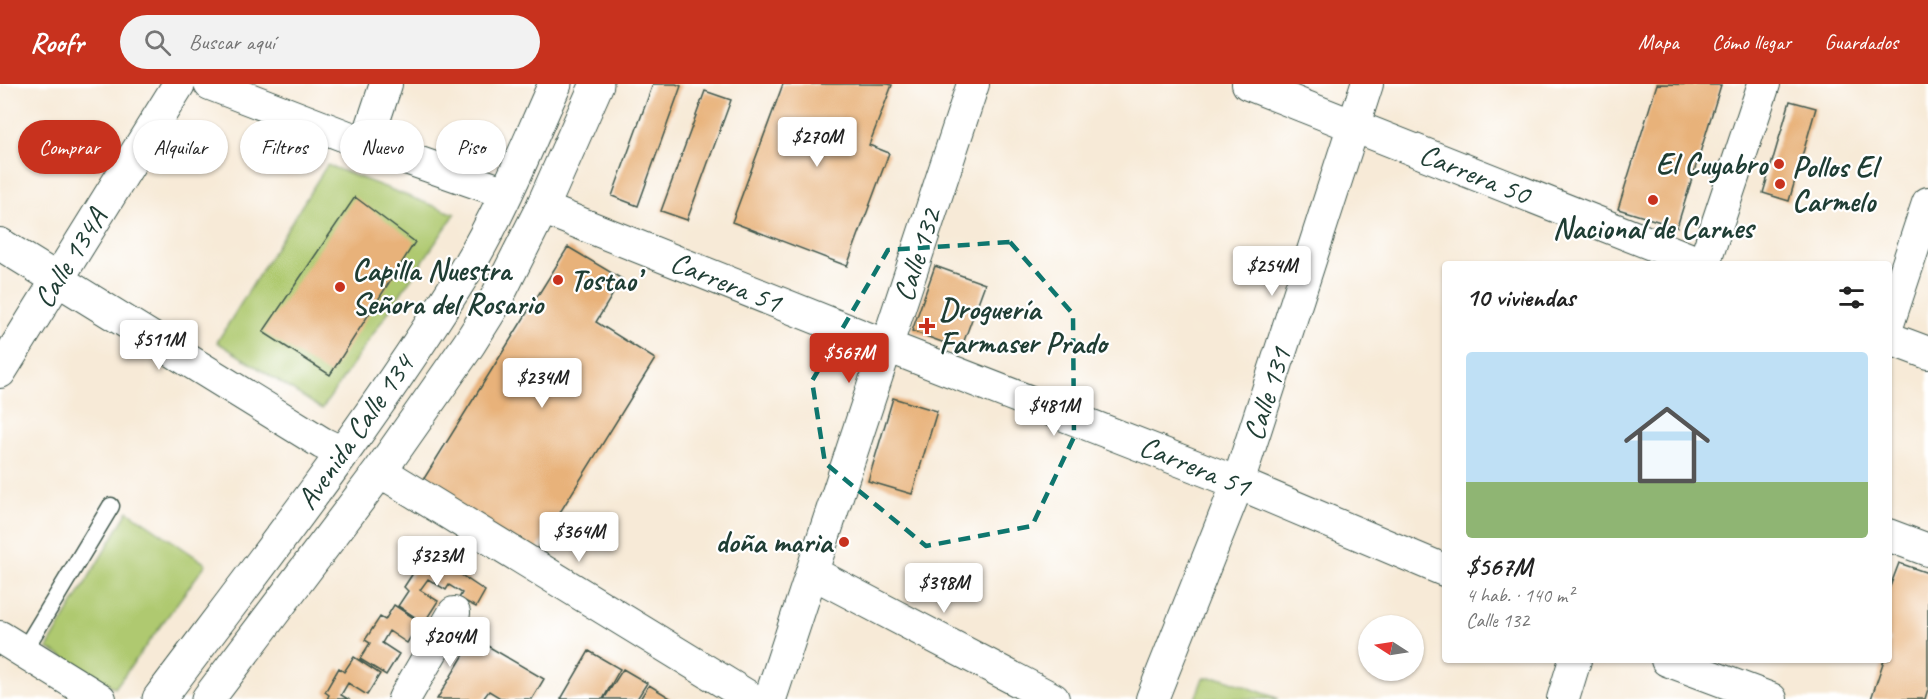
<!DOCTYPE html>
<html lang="es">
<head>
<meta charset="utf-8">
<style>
  :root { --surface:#fff; --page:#f2f2f2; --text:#222; --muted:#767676; --accent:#c8321e }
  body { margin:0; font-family:Caveat,sans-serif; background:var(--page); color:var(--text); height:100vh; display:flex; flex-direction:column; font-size:22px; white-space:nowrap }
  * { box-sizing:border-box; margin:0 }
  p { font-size:20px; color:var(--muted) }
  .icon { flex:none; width:33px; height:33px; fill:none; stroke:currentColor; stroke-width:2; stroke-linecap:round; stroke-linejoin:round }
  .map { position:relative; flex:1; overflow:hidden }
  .details { position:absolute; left:1442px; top:177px; width:450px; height:402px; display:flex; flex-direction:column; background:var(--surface); border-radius:6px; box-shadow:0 2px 4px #0004 }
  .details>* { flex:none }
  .hud { position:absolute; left:18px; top:36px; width:570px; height:54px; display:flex; gap:12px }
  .needle { width:39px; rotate:282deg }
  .buttons { position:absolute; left:1358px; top:531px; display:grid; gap:12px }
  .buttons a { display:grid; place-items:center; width:66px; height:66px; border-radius:50%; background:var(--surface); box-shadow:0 2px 4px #0004; font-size:30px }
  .price { position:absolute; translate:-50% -51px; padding:0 14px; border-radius:6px; background:#fff; color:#222; font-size:20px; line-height:39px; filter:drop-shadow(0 2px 3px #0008) }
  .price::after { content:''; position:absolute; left:50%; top:36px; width:18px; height:14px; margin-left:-9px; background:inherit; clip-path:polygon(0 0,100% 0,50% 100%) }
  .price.active { background:var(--accent); color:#fff }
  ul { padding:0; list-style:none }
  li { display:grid; align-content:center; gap:12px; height:318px; padding:0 24px }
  li span { display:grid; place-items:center; height:186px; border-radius:6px; color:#555 }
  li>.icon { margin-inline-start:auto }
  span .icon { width:108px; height:108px; fill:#fffc; stroke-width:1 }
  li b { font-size:26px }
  h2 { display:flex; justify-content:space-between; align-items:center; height:72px; padding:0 24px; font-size:26px }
  .chip { padding:0 21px; border-radius:27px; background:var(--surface); box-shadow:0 2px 4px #0004; font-size:21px; line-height:54px }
  .chip.active { background:var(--accent); color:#fff }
  header { display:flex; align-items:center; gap:36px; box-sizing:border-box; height:84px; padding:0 30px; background:var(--accent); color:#fff }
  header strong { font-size:28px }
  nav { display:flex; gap:33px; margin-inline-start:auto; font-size:21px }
  .search { width:420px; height:54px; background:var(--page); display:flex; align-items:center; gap:15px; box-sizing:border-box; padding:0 21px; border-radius:33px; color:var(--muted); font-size:22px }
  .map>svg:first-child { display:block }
  .green { fill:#afc96f; stroke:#678352; stroke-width:1.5 }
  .building { fill:#e8b27a }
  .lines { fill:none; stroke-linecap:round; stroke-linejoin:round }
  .service-casing { stroke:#3f574c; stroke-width:19 }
  .minor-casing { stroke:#3f574c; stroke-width:34 }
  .primary-casing { stroke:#3f574c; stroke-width:35 }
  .service { stroke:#fff; stroke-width:16 }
  .minor { stroke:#fff; stroke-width:32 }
  .primary { stroke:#fff; stroke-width:33 }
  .marked { fill:none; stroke:#0f766e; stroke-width:4.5; stroke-dasharray:12 8; stroke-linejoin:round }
  .poi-dot { fill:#c8321e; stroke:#fff; stroke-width:2 }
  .labels { text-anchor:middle; stroke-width:4.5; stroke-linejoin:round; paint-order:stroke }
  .poi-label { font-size:30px; font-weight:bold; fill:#1f3d34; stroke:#fff; text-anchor:start }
  .street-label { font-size:30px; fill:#1f3d34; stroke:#fff }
</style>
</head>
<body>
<header>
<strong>Roofr</strong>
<div class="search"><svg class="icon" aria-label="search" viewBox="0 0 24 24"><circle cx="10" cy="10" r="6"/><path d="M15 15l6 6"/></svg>Buscar aquí</div>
<nav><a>Mapa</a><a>Cómo llegar</a><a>Guardados</a></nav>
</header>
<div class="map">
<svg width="1928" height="615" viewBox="0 0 1928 615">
  <rect width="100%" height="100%" fill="#fff"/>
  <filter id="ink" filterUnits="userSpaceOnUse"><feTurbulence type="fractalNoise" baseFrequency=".0167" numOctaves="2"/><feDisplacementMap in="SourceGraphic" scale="12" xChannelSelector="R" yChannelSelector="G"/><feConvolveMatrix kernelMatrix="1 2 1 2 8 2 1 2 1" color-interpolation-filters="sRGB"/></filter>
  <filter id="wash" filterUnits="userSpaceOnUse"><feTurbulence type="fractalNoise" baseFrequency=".008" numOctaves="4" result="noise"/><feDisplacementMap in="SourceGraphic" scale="24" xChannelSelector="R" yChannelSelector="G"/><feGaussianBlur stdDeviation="1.35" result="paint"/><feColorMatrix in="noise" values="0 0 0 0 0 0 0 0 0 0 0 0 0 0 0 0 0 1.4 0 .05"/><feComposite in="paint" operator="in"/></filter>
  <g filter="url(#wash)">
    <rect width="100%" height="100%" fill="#f7ead7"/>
    <!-- green -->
    <path class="green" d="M327,81l128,49 -133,195 -105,-67z
      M128,427l78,53 -91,124 -68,-40z
      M1203,594h20l56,21h-84z"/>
    <g id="blocks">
      <!-- building -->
      <path class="building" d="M653,0h23l5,2 -43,120 -26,-10z
        M783,0h105l4,1 -23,60 20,8 -42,113 -115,-44z
        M1657,0l64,1 -44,142 -59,-18z
        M705,7l26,9 -44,120 -26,-9z
        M1790,17l26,7 -27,93 -26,-8z
        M355,113l60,45 -85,133 -67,-43z
        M568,163l54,32 -26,43 59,37 -122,197 -113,-71z
        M935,182l50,18 -24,65 -49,-18z
        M893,314l44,13 -25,83 -44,-13z
        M433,469l26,16 -2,3 28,19 -9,16 -17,-9 3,-5 -13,-8 -3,5 -18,-11 -8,11 18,11 -14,22 -26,-17 10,-15 -4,-4 15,-23 5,3z
        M1899,479l29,10v116l-3,10h-54l13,-39h4v-14l3,-7 -3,-1v-46z
        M394,521l26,17 -13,21 -18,-12 -7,12 17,11 -13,21 -26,-16 10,-16 -5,-3 15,-23 5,3z
        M474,554l70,41 -12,20h-30l-13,-8 -6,8h-46z
        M589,567l31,18 -17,30h-42z
        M354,573l26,17 -13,21 -19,-12 -7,12 7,4h-21l2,-4 -4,-3 14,-24 5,4z
        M623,585l24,14 -10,16h-33z
        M649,601l23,14h-32z"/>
    </g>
  </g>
  <g filter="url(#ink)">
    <use href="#blocks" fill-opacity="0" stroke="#3f574c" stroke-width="1.5"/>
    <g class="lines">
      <!-- service casing -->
      <g class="service-casing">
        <path id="service" d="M23,568l88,-146"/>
      </g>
      <!-- minor casing -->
      <g class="minor-casing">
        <path id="minor" d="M210,0l156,60 140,49
          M1248,0l454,180
          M366,60l20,-60
          M542,124l345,138 351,137 206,87
          M0,160l322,199 21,10
          M1704,180l60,-180
          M1888,240l40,-121
          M1888,254l40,15
          M0,288l179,-288
          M380,387l372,228
          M1888,451l40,15
          M813,489l240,126
          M0,553l100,62
          M1667,576l104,39
          M404,615l50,-86
          M770,615l203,-615
          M1152,615l86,-216 129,-399
          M1563,615l12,-39"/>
      </g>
      <!-- primary casing -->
      <g class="primary-casing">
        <path id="primary" d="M159,615c106,-141 216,-281 308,-431 35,-58 60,-122 88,-184
          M208,615l172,-228 89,-127 22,-35 51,-101 55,-124"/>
      </g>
      <!-- service -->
      <use href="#service" class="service"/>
      <!-- minor -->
      <use href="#minor" class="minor"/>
      <!-- primary -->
      <use href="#primary" class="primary"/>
    </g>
  </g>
  <!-- marked area -->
  <path class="marked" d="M1010,158l63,72 1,123 -42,89 -106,20 -101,-83 -13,-82 76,-131z"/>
  <!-- markers -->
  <g class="poi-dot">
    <circle cx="1779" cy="80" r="6"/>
    <circle cx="1780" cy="100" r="6"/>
    <circle cx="1653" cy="116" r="6"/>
    <circle cx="558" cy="196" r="6"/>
    <circle cx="340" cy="203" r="6"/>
    <path d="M924 233h6v6h6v6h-6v6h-6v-6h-6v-6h6z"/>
    <circle cx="844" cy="458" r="6"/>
  </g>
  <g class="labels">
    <!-- poi labels -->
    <g class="poi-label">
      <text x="1767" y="90" text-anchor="end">El Cuyabro</text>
      <text x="1792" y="93">Pollos El<tspan x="1792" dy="34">Carmelo</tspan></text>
      <text x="1653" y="154" text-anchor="middle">Nacional de Carnes</text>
      <text x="352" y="196">Capilla Nuestra<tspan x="352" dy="34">Señora del Rosario</tspan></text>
      <text x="570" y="206">Tostao’</text>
      <text x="939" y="235">Droguería<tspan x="939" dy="34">Farmaser Prado</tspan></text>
      <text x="832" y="468" text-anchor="end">doña maria</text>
    </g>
    <!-- street labels -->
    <g class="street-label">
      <text transform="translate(1475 90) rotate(22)" y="10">Carrera 50</text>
      <text transform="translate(917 171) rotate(-72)" y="10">Calle 132</text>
      <text transform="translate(70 174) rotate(-58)" y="10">Calle 134A</text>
      <text transform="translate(726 198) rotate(22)" y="10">Carrera 51</text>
      <text transform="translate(1267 310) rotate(-72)" y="10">Calle 131</text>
      <text transform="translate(355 348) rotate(-55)" y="10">Avenida Calle 134</text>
      <text transform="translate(1195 382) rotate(22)" y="10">Carrera 51</text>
    </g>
  </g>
</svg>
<div class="buttons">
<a><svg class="needle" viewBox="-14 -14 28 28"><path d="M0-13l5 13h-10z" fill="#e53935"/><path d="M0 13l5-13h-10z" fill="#767676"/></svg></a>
</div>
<b class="price" style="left:817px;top:84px">$270M</b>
<b class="price" style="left:1272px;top:213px">$254M</b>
<b class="price" style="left:159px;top:287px">$511M</b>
<b class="price active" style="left:849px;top:300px">$567M</b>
<b class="price" style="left:542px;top:325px">$234M</b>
<b class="price" style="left:1054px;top:353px">$481M</b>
<b class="price" style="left:579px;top:479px">$364M</b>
<b class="price" style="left:437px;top:503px">$323M</b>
<b class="price" style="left:944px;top:530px">$398M</b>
<b class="price" style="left:450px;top:584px">$204M</b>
<div class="hud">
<a class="chip active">Comprar</a>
<a class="chip">Alquilar</a>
<a class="chip">Filtros</a>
<a class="chip">Nuevo</a>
<a class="chip">Piso</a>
</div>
<section class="details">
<h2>10 viviendas<svg class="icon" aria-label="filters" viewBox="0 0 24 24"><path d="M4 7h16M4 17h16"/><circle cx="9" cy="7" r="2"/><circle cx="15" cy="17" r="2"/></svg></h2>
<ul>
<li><span style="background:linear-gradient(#bfe0f5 70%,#8fb573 0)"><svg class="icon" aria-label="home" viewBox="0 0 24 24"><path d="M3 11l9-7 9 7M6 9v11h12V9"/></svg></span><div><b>$567M</b><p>4 hab. · 140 m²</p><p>Calle 132</p></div></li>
</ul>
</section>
</div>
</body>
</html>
